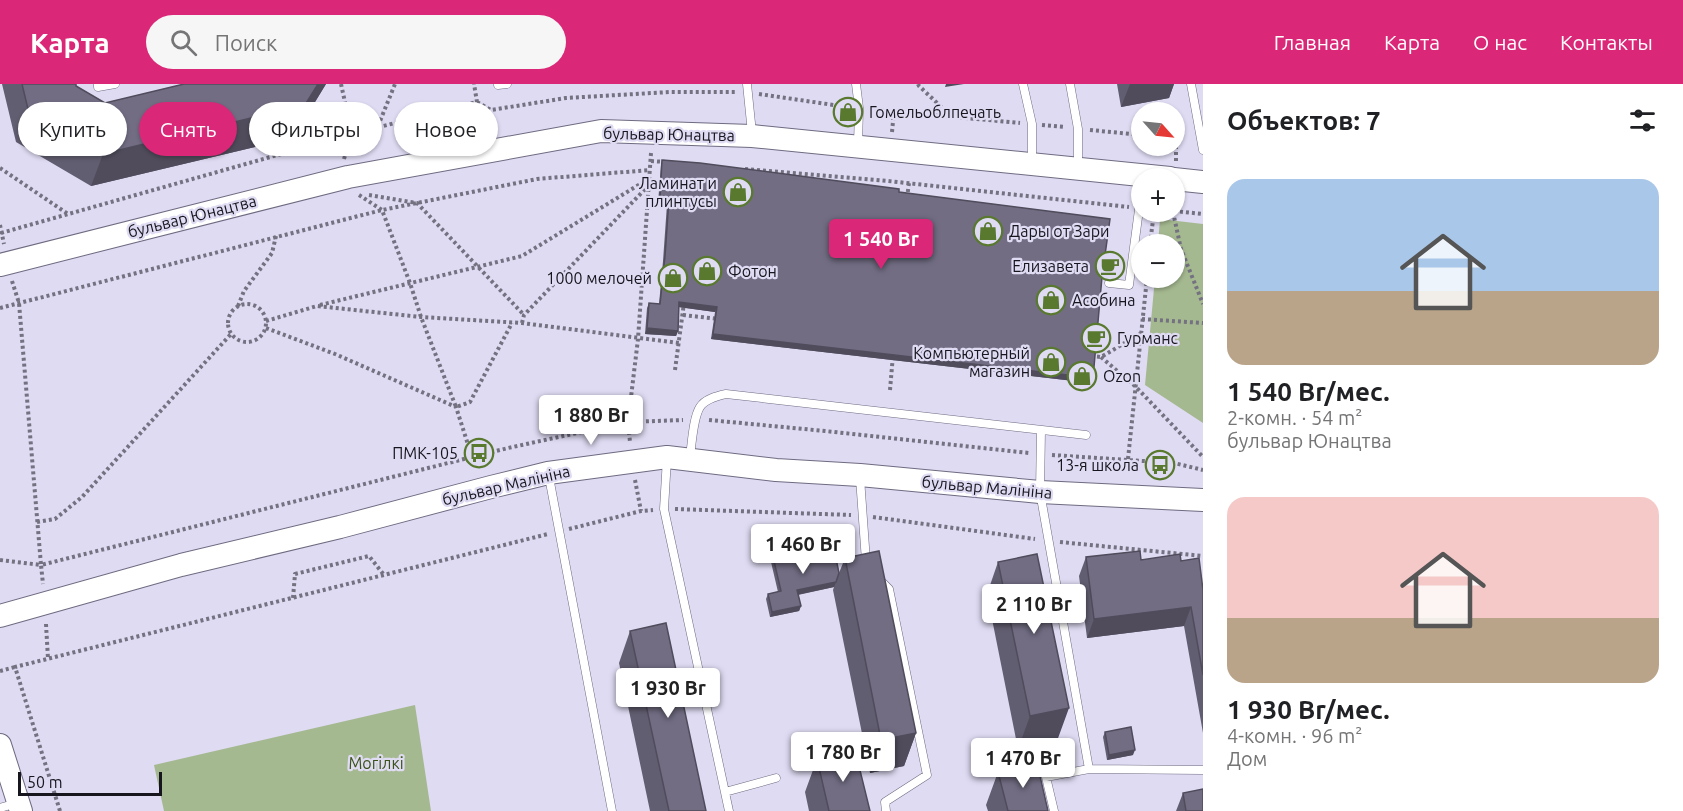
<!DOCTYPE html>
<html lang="ru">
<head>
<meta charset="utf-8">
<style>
  :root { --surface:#fff; --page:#f6f6f6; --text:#202124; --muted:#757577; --accent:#db2777 }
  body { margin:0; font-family:Ubuntu,sans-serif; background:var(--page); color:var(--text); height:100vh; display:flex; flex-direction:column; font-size:22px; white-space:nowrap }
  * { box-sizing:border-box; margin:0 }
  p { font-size:20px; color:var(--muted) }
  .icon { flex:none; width:33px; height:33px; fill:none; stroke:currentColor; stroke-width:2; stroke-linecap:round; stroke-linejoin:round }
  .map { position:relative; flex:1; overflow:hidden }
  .drawer { display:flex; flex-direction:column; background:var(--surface); width:480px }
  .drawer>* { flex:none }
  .banner { position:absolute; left:18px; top:18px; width:570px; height:54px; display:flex; gap:12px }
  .needle { width:39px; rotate:117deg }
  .controls { position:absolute; left:1131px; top:18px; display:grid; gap:12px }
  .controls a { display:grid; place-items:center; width:54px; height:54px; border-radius:50%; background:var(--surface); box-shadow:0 2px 4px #0004; font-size:30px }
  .scale { position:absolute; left:18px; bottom:15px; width:144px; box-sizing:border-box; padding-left:6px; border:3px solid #17151e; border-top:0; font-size:16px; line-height:21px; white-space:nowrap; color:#17151e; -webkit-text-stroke:4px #dfdbf3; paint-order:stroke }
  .price { position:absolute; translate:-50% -51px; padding:0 14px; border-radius:6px; background:#fff; color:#222; font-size:20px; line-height:39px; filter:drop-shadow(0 2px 3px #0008) }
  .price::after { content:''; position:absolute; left:50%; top:36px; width:18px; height:14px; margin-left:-9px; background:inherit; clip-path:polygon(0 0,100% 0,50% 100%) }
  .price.selected { background:var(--accent); color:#fff }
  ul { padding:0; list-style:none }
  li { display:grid; align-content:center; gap:12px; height:318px; padding:0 24px }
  li span { display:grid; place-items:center; height:186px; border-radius:18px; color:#555 }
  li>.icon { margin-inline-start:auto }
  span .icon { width:108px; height:108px; fill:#fffc; stroke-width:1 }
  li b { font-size:26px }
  h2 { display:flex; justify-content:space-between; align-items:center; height:72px; padding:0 24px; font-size:26px }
  .chip { padding:0 21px; border-radius:27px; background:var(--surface); box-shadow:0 2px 4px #0004; font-size:21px; line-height:54px }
  .chip.selected { background:var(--accent); color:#fff }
  header { display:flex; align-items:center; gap:36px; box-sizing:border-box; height:84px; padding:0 30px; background:var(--accent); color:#fff }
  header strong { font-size:28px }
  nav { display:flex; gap:33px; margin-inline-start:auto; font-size:21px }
  .search { width:420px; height:54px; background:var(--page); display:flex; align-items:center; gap:15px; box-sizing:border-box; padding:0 21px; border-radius:33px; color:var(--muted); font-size:22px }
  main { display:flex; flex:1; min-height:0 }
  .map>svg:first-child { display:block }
  .green { fill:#a5b990 }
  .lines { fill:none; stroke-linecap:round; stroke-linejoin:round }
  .lane-casing { stroke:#6f6a80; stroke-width:9 }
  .secondary-casing { stroke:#6f6a80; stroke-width:24 }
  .path { stroke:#747181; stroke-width:4; stroke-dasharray:3 3; stroke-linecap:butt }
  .lane { stroke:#fff; stroke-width:8 }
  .secondary { stroke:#fff; stroke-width:22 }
  .wall { fill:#625e71 }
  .shaded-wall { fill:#504c5c }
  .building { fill:#726d83; stroke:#504c5c; stroke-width:1.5 }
  .labels { text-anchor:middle; stroke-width:4.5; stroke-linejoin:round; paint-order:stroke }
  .poi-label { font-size:16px; fill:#17151e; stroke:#dfdbf3; text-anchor:start }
  .street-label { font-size:16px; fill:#17151e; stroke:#dfdbf3 }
  .park-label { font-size:16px; fill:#3a5217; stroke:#dfdbf3 }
</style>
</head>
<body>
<header>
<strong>Карта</strong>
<div class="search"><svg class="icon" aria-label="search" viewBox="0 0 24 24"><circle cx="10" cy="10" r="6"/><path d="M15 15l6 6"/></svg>Поиск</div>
<nav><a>Главная</a><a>Карта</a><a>О нас</a><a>Контакты</a></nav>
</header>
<main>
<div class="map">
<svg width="1203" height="727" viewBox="0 0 1203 727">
  <rect width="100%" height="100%" fill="#dfdbf3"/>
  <!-- green -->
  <path class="green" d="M1160,135l43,5v199l-58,-38 10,-107h19v-34h-16z
    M415,621l16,106h-267l-10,-46z"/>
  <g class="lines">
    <!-- lane casing -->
    <g class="lane-casing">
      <path id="lane" d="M98,0v3l17,-3
        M747,0l5,49
        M856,0l3,24 -1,37
        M1023,0l9,40v38
        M1070,0l8,45v38
        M1191,0l12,66
        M498,1l9,-1
        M1109,199l20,2 13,-98
        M1041,346l-1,62 49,277 -43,8 8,34
        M690,372c2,-13 3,-38 10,-49 5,-8 17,-11 26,-13l360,41
        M667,374l-3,51 65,302
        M549,393l63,334
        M860,394l6,83
        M880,496l9,9 38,186 -42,27 1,9
        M1089,685l114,1
        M725,708l51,-14
        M0,724l17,-5"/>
    </g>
    <!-- secondary casing -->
    <g class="secondary-casing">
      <path id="secondary" d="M1174,95l29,3
        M0,181l348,-88 253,-46 151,5 418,42
        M0,532l181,-51 159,-38 151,-40 57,-14 119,-16 109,13 84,5 180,17 163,8
        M0,661l21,66"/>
    </g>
    <!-- path -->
    <path class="path" d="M341,0l11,50 125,-32 -3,-18
      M918,0l1,2 32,30
      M759,10l88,13
      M477,18l14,8 75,-12 104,-6h67
      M869,25l151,14
      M1042,41l23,2
      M378,42l17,-42
      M1090,46l52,5
      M892,48l2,-21
      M651,69l-13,186 -10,83 55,-2
      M344,75l8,-25
      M651,77l15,1
      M1176,77v-23
      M0,84l68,46
      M745,85l143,12 241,26
      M359,111l23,15 28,73 11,34 35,90 14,-5 42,-79
      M369,111l48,8 107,112
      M907,114l2,-15
      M1174,127l29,3
      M1173,128l8,37 22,55
      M0,141l4,19
      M1,149l351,-99
      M1150,160l4,-32
      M12,197l7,22 22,262 467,-117 120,-26 2,20
      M228 239a19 19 0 1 1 38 0a19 19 0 1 1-38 0Z
      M320,221l202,-49 128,-78
      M238,222l6,-15 28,-38 4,-17
      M0,224l382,-98 155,-31 113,-9
      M683,231l36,4
      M1142,235l61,4
      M266,237l51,-15 104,11 101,6 157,20
      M522,239l2,-8 125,-130
      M266,244l69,26 121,53 16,50
      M1091,272l10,1 39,-23
      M1101,273l35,30 67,70
      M675,286l9,-67
      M890,306l3,-35
      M709,336l116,11 204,22
      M1052,371l122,8 29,7
      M1128,375l19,-181
      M635,396l6,31
      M675,425l176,6
      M873,433l162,22
      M37,438l18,-3 27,-22 149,-163
      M569,445l72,-18 12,-1
      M1060,458l143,14
      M0,476l41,5 2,19
      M293,514l2,-24 74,-18 15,19
      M46,540l2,35
      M0,587l15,-4
      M60,727l-45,-144 533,-133"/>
    <!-- lane -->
    <use href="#lane" class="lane"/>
    <!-- secondary -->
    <use href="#secondary" class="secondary"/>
  </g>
  <!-- wall -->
  <path class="wall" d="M2,0h74v2l29,17 79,-19h142l-33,54 -202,48 -75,-44z
    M1117,0h57l-5,14 -48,9z
    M662,76l237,32 203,85 -9,101 -2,5 -380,-44 4,-27 -36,-5 -1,24 -2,5 -31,-2 2,-26 2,-5 10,1 4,-43 4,-57 -9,-1 3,-38z
    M773,473l66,16 6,-15 71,175 -12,33 -34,7 -37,-183 1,-3 -36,8 3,11 -2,5 -29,6 -4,-18 2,-5 10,-2 -7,-30z
    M1086,473l95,4 22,29v143l-19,-107 -97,12 -8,-62z
    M998,478l59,179 -39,8 -31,-155z
    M630,547l76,180h-56l-31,-148z
    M1105,648l28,23 -26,5 -4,-23z
    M817,675l53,52h-61l-4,-19z
    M998,688l50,39h-60l-2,-6z
    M1183,709l20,18h-27z"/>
  <!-- shaded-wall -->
  <path class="shaded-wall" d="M318,0h8l-33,54 -202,48 12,-32z
    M946,0h18l-19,3z
    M1130,0h44l-5,14 -48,9z
    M660,114l9,1 -2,5 -9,-1z
    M679,218l38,5 -2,5 -37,-5z
    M647,244l31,3 -2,5 -31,-2z
    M713,250l380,44 -2,5 -380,-44z
    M836,498l-2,5 -38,8 1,-5z
    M801,522l-2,5 -29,6 2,-5z
    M1191,523l-7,19 -97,12 7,-19z
    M1069,624l-12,33 -39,8 12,-33z
    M916,649l-12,33 -34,7 11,-33z
    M1135,666l-2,5 -26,5 2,-5z"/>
  <!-- building -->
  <path class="building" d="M22,0h54v2l29,17 79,-19h134l-13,21 -202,49 -75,-45z
    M662,76l38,3 199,26v3l211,27 -8,58 -9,101 -380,-44 4,-27 -38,-5 -1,29 -31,-3 2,-25 11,1 5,-48 4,-57 -9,-1z
    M833,460l6,29 -3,9 -39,8 4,16 -29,6 -4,-18 13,-3 -8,-34z
    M879,467l37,182 -35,7 -36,-182z
    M1140,467l1,9 39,-6 1,7 18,-3 4,32v85l-12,-68 -97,12 -8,-62z
    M1037,470l32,154 -39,8 -32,-154z
    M666,539l40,188h-37l-39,-180z
    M1131,643l4,23 -26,5 -4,-23z
    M855,666l15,61h-41l-12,-52z
    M1037,679l11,48h-40l-10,-39z
    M1203,705v22h-17l-3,-18z"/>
  <!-- icons -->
  <defs>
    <g id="shop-ring" transform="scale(1.5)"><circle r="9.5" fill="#dfdbf3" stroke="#59792f" stroke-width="1.5"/><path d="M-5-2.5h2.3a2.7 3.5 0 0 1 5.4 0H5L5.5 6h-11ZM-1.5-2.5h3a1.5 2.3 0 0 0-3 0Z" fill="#59792f"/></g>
    <g id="cafe-ring" transform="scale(1.5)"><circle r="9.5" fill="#dfdbf3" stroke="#59792f" stroke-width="1.5"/><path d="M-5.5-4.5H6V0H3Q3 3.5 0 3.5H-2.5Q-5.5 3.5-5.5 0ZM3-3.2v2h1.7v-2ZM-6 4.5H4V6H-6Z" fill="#59792f"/></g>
    <g id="bus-ring" transform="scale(1.5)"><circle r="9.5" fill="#dfdbf3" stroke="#59792f" stroke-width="1.5"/><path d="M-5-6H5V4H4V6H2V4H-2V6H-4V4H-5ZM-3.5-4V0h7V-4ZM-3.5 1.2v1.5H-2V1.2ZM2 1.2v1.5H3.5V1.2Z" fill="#59792f"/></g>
  </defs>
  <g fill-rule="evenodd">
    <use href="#shop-ring" x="848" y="28"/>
    <use href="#shop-ring" x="738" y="108"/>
    <use href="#shop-ring" x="988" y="147"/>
    <use href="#cafe-ring" x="1110" y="182"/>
    <use href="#shop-ring" x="707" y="187"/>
    <use href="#shop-ring" x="673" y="194"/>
    <use href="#shop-ring" x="1051" y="216"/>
    <use href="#cafe-ring" x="1096" y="254"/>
    <use href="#shop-ring" x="1051" y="278"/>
    <use href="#shop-ring" x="1082" y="292"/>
    <use href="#bus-ring" x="479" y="369"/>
    <use href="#bus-ring" x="1160" y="381"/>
  </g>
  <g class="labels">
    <!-- poi labels -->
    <g class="poi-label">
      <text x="869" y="34">Гомельоблпечать</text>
      <text x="717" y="105" text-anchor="end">Ламинат и<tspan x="717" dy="18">плинтусы</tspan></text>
      <text x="1009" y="153">Дары от Зари</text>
      <text x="1089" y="188" text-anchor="end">Елизавета</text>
      <text x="728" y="193">Фотон</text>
      <text x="652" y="200" text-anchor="end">1000 мелочей</text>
      <text x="1072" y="222">Асобина</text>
      <text x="1117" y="260">Гурманс</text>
      <text x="1030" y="275" text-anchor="end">Компьютерный<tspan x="1030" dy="18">магазин</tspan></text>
      <text x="1103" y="298">Ozon</text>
      <text x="458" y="375" text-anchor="end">ПМК-105</text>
      <text x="1139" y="387" text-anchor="end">13-я школа</text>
    </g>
    <!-- street labels -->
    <g class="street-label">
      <text transform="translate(669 50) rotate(1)" y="6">бульвар Юнацтва</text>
      <text transform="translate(192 132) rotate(-14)" y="6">бульвар Юнацтва</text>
      <text transform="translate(506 401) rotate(-13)" y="6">бульвар Малініна</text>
      <text transform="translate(987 403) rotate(5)" y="6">бульвар Малініна</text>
    </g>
    <!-- park labels -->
    <g class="park-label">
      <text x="376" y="685">Могілкі</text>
    </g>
  </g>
</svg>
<div class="controls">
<a><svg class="needle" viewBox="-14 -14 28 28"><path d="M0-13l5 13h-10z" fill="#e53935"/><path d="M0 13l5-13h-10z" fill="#757577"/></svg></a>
<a>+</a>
<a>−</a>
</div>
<div class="scale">50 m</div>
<b class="price selected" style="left:881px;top:186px">1 540 Br</b>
<b class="price" style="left:591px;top:362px">1 880 Br</b>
<b class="price" style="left:803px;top:491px">1 460 Br</b>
<b class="price" style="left:1034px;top:551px">2 110 Br</b>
<b class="price" style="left:668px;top:635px">1 930 Br</b>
<b class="price" style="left:843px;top:699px">1 780 Br</b>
<b class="price" style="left:1023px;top:705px">1 470 Br</b>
<div class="banner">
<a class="chip">Купить</a>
<a class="chip selected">Снять</a>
<a class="chip">Фильтры</a>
<a class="chip">Новое</a>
</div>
</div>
<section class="drawer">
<h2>Объектов: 7<svg class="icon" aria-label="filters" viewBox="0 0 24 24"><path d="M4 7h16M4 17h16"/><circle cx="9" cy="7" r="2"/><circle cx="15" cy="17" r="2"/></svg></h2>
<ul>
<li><span style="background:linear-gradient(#a9c7e8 60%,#b9a48a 0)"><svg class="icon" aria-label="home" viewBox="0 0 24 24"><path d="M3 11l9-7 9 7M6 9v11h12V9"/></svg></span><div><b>1 540 Br/мес.</b><p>2-комн. · 54 m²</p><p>бульвар Юнацтва</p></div></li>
<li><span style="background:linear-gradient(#f6c9c9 65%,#b9a48a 0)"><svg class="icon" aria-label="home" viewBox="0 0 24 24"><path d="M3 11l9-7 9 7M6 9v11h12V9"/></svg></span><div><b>1 930 Br/мес.</b><p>4-комн. · 96 m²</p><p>Дом</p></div></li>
</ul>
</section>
</main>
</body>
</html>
